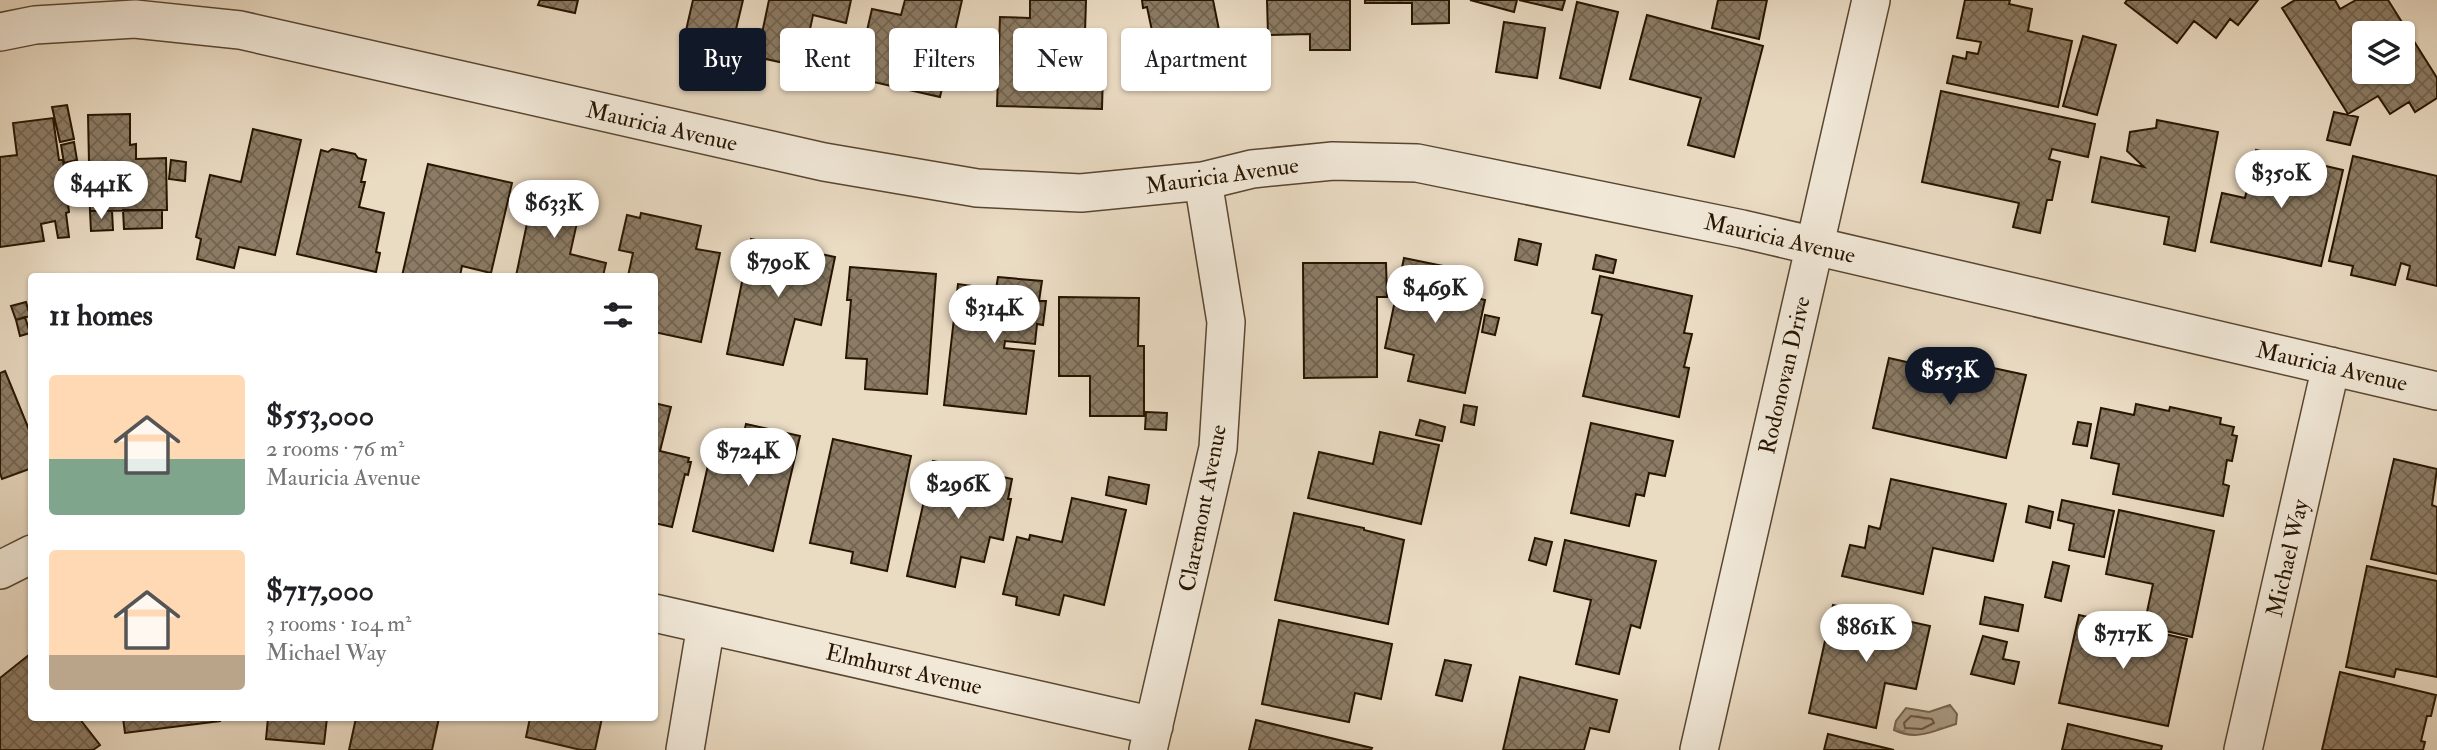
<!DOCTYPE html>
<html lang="en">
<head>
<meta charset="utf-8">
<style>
  :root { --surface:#fff; --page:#f2f2f2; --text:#202124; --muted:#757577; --accent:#111827 }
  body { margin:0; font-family:"IM FELL Double Pica",serif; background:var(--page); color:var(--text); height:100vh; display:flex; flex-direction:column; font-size:26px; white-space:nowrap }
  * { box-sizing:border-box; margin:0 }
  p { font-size:23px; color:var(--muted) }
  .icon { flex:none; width:38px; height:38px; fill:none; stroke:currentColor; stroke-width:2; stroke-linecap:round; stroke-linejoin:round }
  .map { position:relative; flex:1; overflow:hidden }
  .panel { position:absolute; left:28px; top:273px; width:630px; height:448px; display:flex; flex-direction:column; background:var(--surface); border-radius:7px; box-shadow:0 2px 5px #0004 }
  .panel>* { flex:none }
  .banner { position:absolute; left:679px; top:28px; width:665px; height:63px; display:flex; gap:14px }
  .controls { position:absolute; left:2352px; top:21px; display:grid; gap:14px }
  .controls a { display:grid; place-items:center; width:63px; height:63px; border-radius:7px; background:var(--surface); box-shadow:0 2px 5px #0004; font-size:35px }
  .price { position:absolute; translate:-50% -60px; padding:0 16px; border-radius:24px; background:#fff; color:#222; font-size:23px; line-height:46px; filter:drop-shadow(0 2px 4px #0008) }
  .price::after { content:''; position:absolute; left:50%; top:42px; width:21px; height:16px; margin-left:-10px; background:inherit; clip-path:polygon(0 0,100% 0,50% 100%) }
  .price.current { background:var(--accent); color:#fff }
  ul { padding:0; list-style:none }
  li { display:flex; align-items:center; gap:21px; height:175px; padding:0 21px }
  li span { display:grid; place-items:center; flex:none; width:196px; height:140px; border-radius:7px; color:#555 }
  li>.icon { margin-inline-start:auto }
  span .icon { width:84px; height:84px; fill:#fffc; stroke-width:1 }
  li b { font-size:30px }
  h2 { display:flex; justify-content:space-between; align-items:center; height:84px; padding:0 21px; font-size:30px }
  .pill { padding:0 24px; border-radius:7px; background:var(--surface); box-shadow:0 2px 5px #0004; font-size:24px; line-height:63px }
  .pill.current { background:var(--accent); color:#fff }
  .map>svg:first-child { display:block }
  .water { fill:url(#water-ripples); stroke:#74644d; stroke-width:2 }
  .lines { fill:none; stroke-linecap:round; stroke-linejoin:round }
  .shore { stroke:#685640; stroke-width:2 }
  .building { fill:url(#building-cross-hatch); stroke:#271500; stroke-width:2; fill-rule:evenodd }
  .minor-casing { stroke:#584631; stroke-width:40 }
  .minor { stroke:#f1e8d8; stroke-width:37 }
  .labels { text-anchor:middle; stroke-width:6; stroke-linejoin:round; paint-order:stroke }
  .street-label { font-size:23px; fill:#271500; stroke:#f1e8d8 }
</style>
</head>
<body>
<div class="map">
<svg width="2437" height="750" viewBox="0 0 2437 750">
  <defs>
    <pattern id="water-ripples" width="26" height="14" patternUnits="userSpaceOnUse" patternTransform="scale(1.75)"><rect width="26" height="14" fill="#a89881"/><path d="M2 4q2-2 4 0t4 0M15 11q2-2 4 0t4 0" fill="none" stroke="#897b67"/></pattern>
    <pattern id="building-cross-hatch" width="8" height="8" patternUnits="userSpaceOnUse" patternTransform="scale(1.75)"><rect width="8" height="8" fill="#8c7c65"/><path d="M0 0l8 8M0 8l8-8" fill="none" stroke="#726451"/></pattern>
  </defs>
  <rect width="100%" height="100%" fill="#eadbc3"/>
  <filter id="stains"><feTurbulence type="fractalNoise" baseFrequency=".00286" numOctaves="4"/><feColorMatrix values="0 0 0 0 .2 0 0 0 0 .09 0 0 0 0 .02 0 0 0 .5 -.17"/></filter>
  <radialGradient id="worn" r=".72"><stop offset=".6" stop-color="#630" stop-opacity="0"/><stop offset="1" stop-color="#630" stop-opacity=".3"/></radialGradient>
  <!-- water -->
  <path class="water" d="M1950,705l7,9 -1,10c-23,7 -39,17 -62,6l2,-9 10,-13 23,4z"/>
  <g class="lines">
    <!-- shore -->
    <path class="shore" d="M1911,716l21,3 2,4 -12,6 -17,-1 -1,-5z"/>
  </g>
  <!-- building -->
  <path class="building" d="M540,0h38l-3,13 -37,-8z
    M693,0h50l-12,50 -47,-11z
    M769,0h82l-5,23 -33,-8 -11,52 -45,-10z
    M905,0h57l-22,97 -84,-19 16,-69 29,6z
    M1030,0h56l-1,33h19l-2,76 -105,-3 3,-89 30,1z
    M1142,0h71l10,50 -64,14 -12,-57 -4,1z
    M1267,0h83v50h-40v-16l-42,1z
    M1365,0h84v23l-37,1v-21h-47z
    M1470,0h47l-3,12z
    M1519,0h46l-3,10z
    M1718,0h49l-8,39 -47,-11z
    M1965,0h45l-1,4 23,5 -4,22 44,10 -14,66 -111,-24 6,-27 13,3 1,-7 11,2 3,-12 -24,-4z
    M2127,0h131l-20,25 -8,-6 -14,19 -22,-17 -17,22 -52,-40z
    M2295,0h40l5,9 16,-9h32l49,78v20l-22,14 -6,-10 -19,12 -12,-18 -30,18 -66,-106zM2364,33h39v39h-39z
    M1577,2l41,10 -18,76 -40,-10z
    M1647,15l116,31 -29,111 -46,-12 13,-47 -71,-19z
    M1504,22l41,6 -8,50 -41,-6z
    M2083,36l33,9 -19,70 -34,-9z
    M1941,91l154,33 -7,33 -36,-8 -3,10 11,3 -8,38h-5l-7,33 -27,-6 6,-24 -97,-21z
    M67,105l7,34 -14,3 -8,-35z
    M2334,112l24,5 -8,28 -23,-5z
    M130,114v31l6,-1v15l30,-1 1,52 -77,1 -2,-96z
    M53,118l6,42h4l6,52 -3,1 3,24 -11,1 -3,-17 -14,3 3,17 -44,6v-90l17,-2 -4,-32z
    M2157,120l61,12 -23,119 -31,-7 5,-27 -77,-15 9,-45 43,10 -17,-16 3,-19 26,-4z
    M253,129l48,11 -26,115 -36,-8 -5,21 -37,-9 4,-20 -5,-2 14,-62 31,7z
    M74,142l3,18 -13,3 -3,-18z
    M332,149l23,5 3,4 8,2 -5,22h4l-6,25 25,6 -8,39 4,1 -4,19 -79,-18 24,-104 7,2z
    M2256,150l87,20 -22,96 -110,-24 11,-49 23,5z
    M2353,156l84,20v110l-30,-7 3,-13 -9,-3 -6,22 -44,-10 2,-9 -24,-5z
    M171,160l15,2 -1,19 -16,-2z
    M428,164l84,19 -21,90 -29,-7 -2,10h-58z
    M534,190l48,10 -12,54 36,9 -3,13h-87z
    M123,210h39v18l-38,1z
    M90,211h22l1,19 -22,1z
    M641,213l60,13 -5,23 24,4 -19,89 -47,-10v-56h-26l5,-23 -14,-3 8,-35 13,3z
    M751,239l84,18 -14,68 -26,-6 -12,46 -56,-11z
    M1519,239l22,5 -4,21 -22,-5z
    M1596,255l20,5 -3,13 -20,-4z
    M1404,258l49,10 -1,4 9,2 -4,19 28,7 -20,93 -57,-12 6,-26 -29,-7z
    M1303,263h83l1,34h-10v80l-73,1z
    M850,267l86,7 -9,120 -62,-5 2,-30 -21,-1 5,-58h-4z
    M1600,276l92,20 -8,37 8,1 -8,33 5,1 -10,49 -96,-21 19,-81 -10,-2z
    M998,277l44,4 -3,20h7l-3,24 -6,-1 -2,20 -30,-3 -1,7 30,3 -8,63 -82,-9 14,-121 38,5z
    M1059,297l80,1 -1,48h6v70h-54v-40h-31z
    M26,302l4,14 -14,4 -5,-14z
    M1485,315l14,3 -4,17 -13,-3z
    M25,317l5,16 -10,3 -4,-16z
    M1889,358l101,23 3,-13 33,7 -20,83 -133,-30z
    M5,371l27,66v31l-30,11 -2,-6v-100z
    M654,403l17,4 -11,44 29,7 -1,4h3l-3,13 -3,-1 -13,53 -18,-4z
    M2136,404l33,7 1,-4 51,11 -1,6 14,3 -2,8 5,1 -5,25 -5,-1 -4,24 6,2 -6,30 -110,-22 6,-30 -28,-6 10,-50 33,7z
    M1464,405l13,2 -3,18 -13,-3z
    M1146,412l21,1 -1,17 -21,-1z
    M1420,420l25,7 -3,14 -26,-6z
    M2078,422l13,2 -4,22 -14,-2z
    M1591,423l82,18 -8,35 -16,-3 -5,23 -8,-2 -7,32 -58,-13z
    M746,424l54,12 -27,115 -80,-20 16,-70 4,1 6,-23 22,6z
    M1380,432l59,13 -18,79 -113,-26 11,-46 54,12z
    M833,439l78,17 -24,115 -36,-8 2,-11 -43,-9z
    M2394,459l43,10 -5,36 5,2v67l-66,-15z
    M933,461l79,18 -4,20h3l-8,41 -13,-3 -6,25 -23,-5 -6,30 -48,-11z
    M1109,477l40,8 -3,19 -40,-9z
    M1891,479l115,25 -13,57 -60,-13 -10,46 -81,-18 8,-31 15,3 4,-22 11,3z
    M1072,498l54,12 -22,95 -40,-10 -5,20 -43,-10 1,-8 -14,-3 14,-57 12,3 1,-5 32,7z
    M2062,500l52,11 -10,46 -35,-7 5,-26 -16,-4z
    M2029,506l24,6 -3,16 -24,-6z
    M2119,510l95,21 -22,106 -48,-11 9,-42 -47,-10z
    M1294,513l70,15v2l40,10 -16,84 -113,-24z
    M1535,538l17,4 -6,23 -17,-5z
    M1565,540l91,21 -16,67 -9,-3 -12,49 -43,-10 15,-64 -37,-9z
    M2053,562l16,4 -8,35 -16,-4z
    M2367,566l70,15v96l-41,-8 -2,8 -48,-10z
    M1985,597l38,8 -5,26 -38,-7z
    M1833,605l97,21 -14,63 -31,-6 -9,45 -67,-15z
    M2079,615l108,24 -19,87 -109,-23z
    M1279,620l113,24 -11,55 -26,-6 -6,29 -87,-18z
    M1983,636l24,6 -4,17 16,3 -5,22 -43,-10z
    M29,655l3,4v59h47l21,27 -7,5h-93v-72z
    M1445,660l26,5 -9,36 -26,-6z
    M2340,672l96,23 -5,21h-4l-6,25 4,1 -2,8h-101z
    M1520,677l97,23 -8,32 -19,-4 -6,22h-81z
    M123,718h97v3l-95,12z
    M268,718h59l-3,26 -58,-5z
    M356,718h83l-7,32h-83z
    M530,718h72l-7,32h-14l-55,-13z
    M1256,720l116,28 -1,2h-122z
    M2068,724l94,22 -1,4h-99z
    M1828,734l66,16h-70z"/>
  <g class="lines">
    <!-- minor casing -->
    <g class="minor-casing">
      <path id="minor" d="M0,32l35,-7 100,-6 105,11 584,132 153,26 104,5 122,-12 49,-12 81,-8 84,2 325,66 695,162
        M0,570l32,-16
        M654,613l500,113
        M685,750l21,-125
        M1148,750l70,-302 8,-126 -23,-141
        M1699,750l172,-750
        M2243,750l88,-384"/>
    </g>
    <!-- minor -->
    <use href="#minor" class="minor"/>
  </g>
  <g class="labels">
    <!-- street labels -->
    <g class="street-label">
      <text transform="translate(662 126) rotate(13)" y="8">Mauricia Avenue</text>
      <text transform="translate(1222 175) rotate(-8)" y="8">Mauricia Avenue</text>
      <text transform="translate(1780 238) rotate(13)" y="8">Mauricia Avenue</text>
      <text transform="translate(2332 366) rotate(13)" y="8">Mauricia Avenue</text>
      <text transform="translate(1784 375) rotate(-77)" y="8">Rodonovan Drive</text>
      <text transform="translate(1202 508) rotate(-79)" y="8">Claremont Avenue</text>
      <text transform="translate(2287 558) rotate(-77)" y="8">Michael Way</text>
      <text transform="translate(904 669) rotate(13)" y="8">Elmhurst Avenue</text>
    </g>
  </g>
  <rect width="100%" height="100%" filter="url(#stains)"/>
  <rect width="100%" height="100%" fill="url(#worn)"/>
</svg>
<div class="controls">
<a><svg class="icon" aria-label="layers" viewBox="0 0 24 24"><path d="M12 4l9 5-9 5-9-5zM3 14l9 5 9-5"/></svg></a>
</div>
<b class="price" style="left:2281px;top:210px">$350K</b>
<b class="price" style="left:101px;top:221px">$441K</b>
<b class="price" style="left:554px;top:240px">$633K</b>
<b class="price" style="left:778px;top:299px">$790K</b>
<b class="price" style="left:1435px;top:325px">$469K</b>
<b class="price" style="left:994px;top:345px">$314K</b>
<b class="price current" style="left:1950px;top:407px">$553K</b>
<b class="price" style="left:748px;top:488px">$724K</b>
<b class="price" style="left:958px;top:521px">$296K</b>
<b class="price" style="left:1866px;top:664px">$861K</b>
<b class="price" style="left:2123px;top:671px">$717K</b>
<div class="banner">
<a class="pill current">Buy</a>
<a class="pill">Rent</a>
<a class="pill">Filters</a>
<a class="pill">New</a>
<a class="pill">Apartment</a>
</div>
<section class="panel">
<h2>11 homes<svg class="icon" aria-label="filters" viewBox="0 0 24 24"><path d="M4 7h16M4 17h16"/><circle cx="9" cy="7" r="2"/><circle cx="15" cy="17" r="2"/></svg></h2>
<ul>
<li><span style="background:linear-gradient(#ffd9b3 60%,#7fa58c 0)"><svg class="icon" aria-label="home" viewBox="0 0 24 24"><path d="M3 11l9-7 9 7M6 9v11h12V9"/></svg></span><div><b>$553,000</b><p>2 rooms · 76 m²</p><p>Mauricia Avenue</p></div></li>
<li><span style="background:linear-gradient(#ffd9b3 75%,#b9a48a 0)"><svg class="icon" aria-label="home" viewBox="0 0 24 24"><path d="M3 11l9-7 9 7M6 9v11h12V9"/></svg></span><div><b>$717,000</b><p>3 rooms · 104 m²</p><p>Michael Way</p></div></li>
</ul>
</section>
</div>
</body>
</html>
